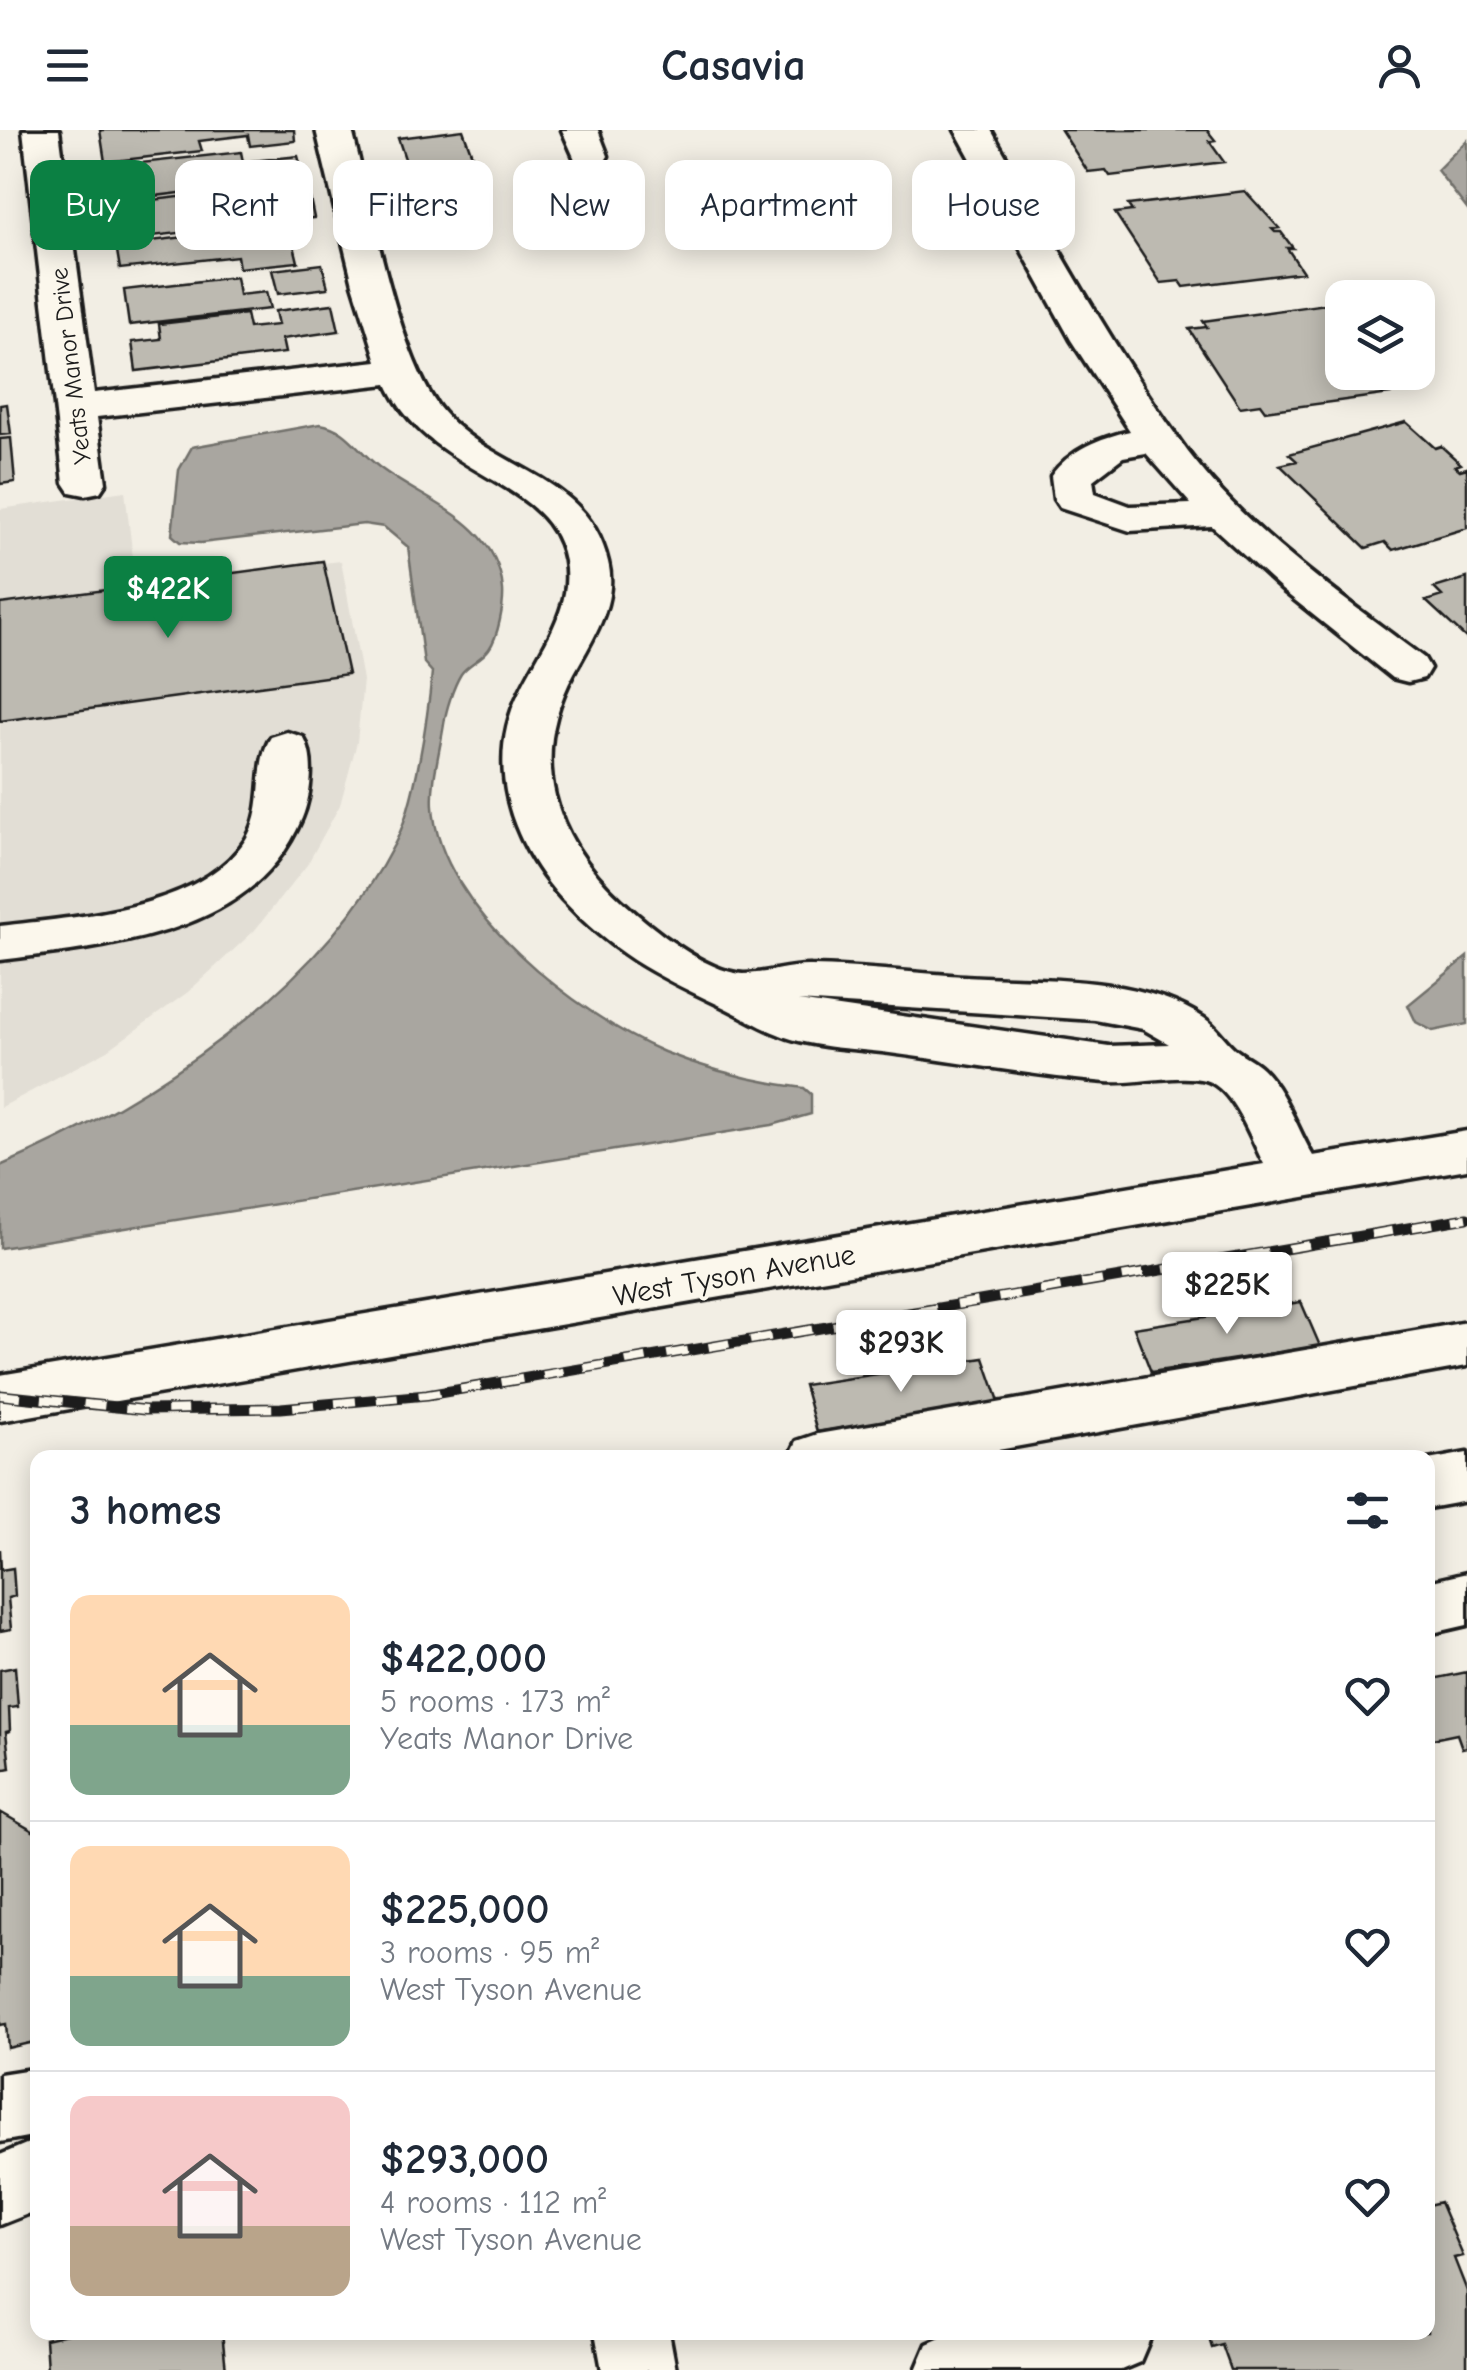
<!DOCTYPE html>
<html lang="en">
<head>
<meta charset="utf-8">
<style>
  :root { --surface:#fff; --page:#f2f2f3; --text:#1f2937; --muted:#747a83; --line:#e0e1e3; --accent:#0b8043 }
  body { margin:0; font-family:"Comic Neue",sans-serif; background:var(--page); color:var(--text); height:100vh; display:flex; flex-direction:column; font-size:38px; white-space:nowrap }
  * { box-sizing:border-box; margin:0 }
  p { font-size:32px; color:var(--muted) }
  .icon { flex:none; width:55px; height:55px; fill:none; stroke:currentColor; stroke-width:2; stroke-linecap:round; stroke-linejoin:round }
  .map { position:relative; flex:1; overflow:hidden }
  .details { position:absolute; left:30px; top:1320px; width:1405px; height:890px; display:flex; flex-direction:column; background:var(--surface); border-radius:20px; box-shadow:0 5px 25px #0003 }
  .details>* { flex:none }
  .guide { position:absolute; left:30px; top:30px; width:1408px; height:90px; display:flex; gap:20px }
  .fabs { position:absolute; left:1325px; top:150px; display:grid; gap:20px }
  .fabs a { display:grid; place-items:center; width:110px; height:110px; border-radius:20px; background:var(--surface); box-shadow:0 5px 25px #0003; font-size:50px }
  .price { position:absolute; translate:-50% -85px; padding:0 22px; border-radius:10px; background:#fff; color:#222; font-size:32px; line-height:65px; filter:drop-shadow(0 2px 5px #0008) }
  .price::after { content:''; position:absolute; left:50%; top:60px; width:30px; height:22px; margin-left:-15px; background:inherit; clip-path:polygon(0 0,100% 0,50% 100%) }
  .price.selected { background:var(--accent); color:#fff }
  ul { padding:0; list-style:none }
  li { display:flex; align-items:center; gap:30px; height:250px; padding:0 40px }
  li+li { border-top:2px solid var(--line) }
  li span { display:grid; place-items:center; flex:none; width:280px; height:200px; border-radius:20px; color:#555 }
  li>.icon { margin-inline-start:auto }
  span .icon { width:120px; height:120px; fill:#fffc; stroke-width:1 }
  li b { font-size:42px }
  h2 { display:flex; justify-content:space-between; align-items:center; height:120px; padding:0 40px; font-size:42px }
  .chip { padding:0 35px; border-radius:20px; background:var(--surface); box-shadow:0 5px 25px #0003; font-size:35px; line-height:90px }
  .chip.selected { background:var(--accent); color:#fff }
  header { display:flex; justify-content:space-between; align-items:center; height:130px; padding:0 40px; background:var(--surface); font-size:45px; font-weight:700 }
  .map>svg:first-child { display:block }
  .built { fill:#e2ded5 }
  .water { fill:#a9a6a0; stroke:#716f6b; stroke-width:2.5 }
  .building { fill:#bdbab1; stroke:#1c1c1c; stroke-width:2.5 }
  .lines { fill:none; stroke-linecap:round; stroke-linejoin:round }
  .minor-casing { stroke:#1c1c1c; stroke-width:7 }
  .minor { fill:#fbf7ec; fill-rule:evenodd }
  .rail-casing { stroke:#1c1c1c; stroke-width:11 }
  .rail { stroke:#fbf7ec; stroke-width:8; stroke-dasharray:21; stroke-linecap:butt }
  .labels { text-anchor:middle; stroke-width:8; stroke-linejoin:round; paint-order:stroke }
  .far-street-label { font-size:25px; fill:#1c1c1c; stroke:#fbf7ec }
  .street-label { font-size:30px; fill:#1c1c1c; stroke:#fbf7ec }
</style>
</head>
<body>
<header><svg class="icon" aria-label="menu" viewBox="0 0 24 24"><path d="M4 6h16M4 12h16M4 18h16"/></svg>Casavia<svg class="icon" aria-label="person" viewBox="0 0 24 24"><circle cx="12" cy="8" r="4"/><path d="M4 21q1-7 8-7t8 7"/></svg></header>
<div class="map">
<svg width="1467" height="2240" viewBox="0 0 1467 2240">
  <rect width="100%" height="100%" fill="#f2eee4"/>
  <filter id="ink" filterUnits="userSpaceOnUse"><feTurbulence type="fractalNoise" baseFrequency=".01" numOctaves="2"/><feDisplacementMap in="SourceGraphic" scale="20" xChannelSelector="R" yChannelSelector="G"/><feConvolveMatrix kernelMatrix="1 2 1 2 8 2 1 2 1" color-interpolation-filters="sRGB"/></filter>
  <g filter="url(#ink)">
    <!-- built -->
    <path class="built" d="M125,361l10,84 9,9 197,-23 22,119 -6,62 -17,63 -33,60 -53,66 -66,61 -80,58 -108,58v-599z"/>
    <!-- water -->
    <path class="water" d="M1467,10v69l-30,-39z
      M320,294c27,4 37,26 59,43 45,35 118,53 124,123 1,15 -5,47 -14,59 -7,10 -21,15 -28,25 -8,13 -15,36 -17,50 -4,26 -13,58 -11,83 6,101 146,209 231,245 45,18 92,30 140,36l7,6v20l-39,11 -772,123v-82c148,-63 320,-176 395,-323 20,-38 33,-127 37,-171l-8,-9 -16,-116 -24,-20 -20,-3 -163,19 -21,-1 -8,-7 7,-65 13,-23z
      M1467,827v67l-34,7 -17,-9 -8,-17z"/>
    <!-- building -->
    <path class="building" d="M100,0h194l1,11 -45,5 -2,-11 -49,6 3,10 -97,11z
      M463,0l9,25 -66,7 -8,-24z
      M1061,0h146l8,10 -6,1 15,21 -114,14 -4,-6 -18,2z
      M241,22l2,10 55,-6 6,23 -55,6 -3,-11 -27,3 3,11 -84,10 -2,-12 -28,3 -4,-22z
      M258,58l2,12 49,-6 5,24 -48,5 -3,-12 -49,6 2,12 -100,11 -4,-23 25,-3 -2,-12z
      M1245,61l34,37 -7,1 3,3h6l12,16h-6l16,24 -119,15 -4,-6 -19,2 -46,-70 17,-2 -4,-6z
      M289,95l9,37 -59,6 -2,-12 -117,13 -4,-24z
      M322,134l6,24 -50,6 -6,-24z
      M236,147l3,18 27,-3 4,17 -141,16 -5,-35z
      M333,174l6,27 -57,8 3,14 -149,18 -4,-29 29,-3 -2,-15 87,-10 3,14 29,-3 -3,-14z
      M1326,174l16,24v44h33l15,22 -125,17 -5,-7 -20,3 -51,-78 18,-2 -4,-6z
      M7,274l4,30 -11,1v-30z
      M1406,292l29,26 6,-2 20,18 -6,2 5,4 7,-2v60l-74,22 -8,-8 -19,6 -86,-83 17,-4 -8,-7z
      M11,308l4,44 -15,2v-45z
      M323,431l25,113 -348,47v-117z
      M1467,448v61l-41,-38 16,-5 -8,-8z
      M1301,1172l19,44 -169,26 -17,-44z
      M984,1228l16,46 -183,28 -13,-47z
      M0,1419l1,21 12,-2 2,28 -7,2 3,31 -11,2z
      M15,1537l3,40 -9,1 1,23 -4,1 4,36 -10,2v-100z
      M1467,1542v75l-5,1 -5,-14 -29,6v-60z
      M0,1682l38,22v207l-30,7 -2,-24 -6,1z
      M1440,2072l23,54 -9,2 13,33v79h-236l-9,-25 -10,3 -5,-16h221v-127z
      M76,2202h146l4,38h-179l-2,-31z"/>
    <g class="lines">
      <!-- minor casing -->
      <g class="minor-casing">
        <path id="minor" d="M23,0h36l35,263 283,-32 -24,-77 -37,-154h36c18,71 46,230 91,282 51,59 145,62 165,150 10,40 -15,77 -34,111 -46,85 -21,164 47,227 27,25 85,73 123,74 22,0 45,-9 67,-8 51,1 102,7 153,10 77,5 174,-2 240,42 12,8 20,21 30,30 9,8 20,12 28,20 22,21 36,62 51,88l154,-25v38l-1467,252v-46l1264,-211c-13,-24 -30,-76 -59,-84 -26,-7 -70,4 -99,2 -70,-6 -140,-19 -209,-28 -38,-6 -84,-5 -119,-20 -21,-8 -41,-21 -61,-30 -64,-30 -106,-52 -155,-105 -52,-58 -78,-135 -42,-208 22,-47 62,-91 40,-147 -26,-68 -133,-72 -173,-160l-290,33 9,66 -6,9 -15,3 -15,-3 -6,-9zM798,871l297,19 48,9 26,15 -60,2z
          M562,0h36l10,26 -5,8h-26z
          M955,0h36c60,106 119,213 189,311 61,87 160,154 244,217l6,10 -6,10 -16,4 -16,-4 -111,-89 -69,-63 -82,5 -70,-23 -6,-9 -3,-23c19,-27 49,-38 79,-45l-59,-91zM1146,323l45,51 -61,2 -35,-13 -2,-13 30,-23z
          M287,602l16,5c13,20 8,59 -1,81 -48,118 -191,128 -302,142v-34c75,-9 201,-16 246,-87 21,-33 7,-75 25,-102z
          M1467,1192v44l-514,92h-164l8,-17 21,-7z
          M1467,1323v48l-39,7v-48z
          M1467,1443v52l-39,9v-52z
          M38,1938v67l-38,7v-68z
          M38,2009v71l-38,15v-70z
          M595,2202h74l7,38h-74z
          M954,2202h196l1,4 -11,26 -19,8h-205l11,-26z"/>
      </g>
      <!-- minor -->
      <use href="#minor" class="minor"/>
      <!-- rail casing -->
      <g class="rail-casing">
        <path id="rail" d="M0,1265l145,15 136,-2 146,-13 1040,-177"/>
      </g>
      <!-- rail -->
      <use href="#rail" class="rail"/>
    </g>
  </g>
  <g class="labels">
    <!-- far-street labels -->
    <g class="far-street-label">
      <text transform="translate(70 236) rotate(-97)" y="9">Yeats Manor Drive</text>
    </g>
    <!-- street labels -->
    <g class="street-label">
      <text transform="translate(734 1145) rotate(-10)" y="10">West Tyson Avenue</text>
    </g>
  </g>
</svg>
<div class="fabs">
<a><svg class="icon" aria-label="layers" viewBox="0 0 24 24"><path d="M12 4l9 5-9 5-9-5zM3 14l9 5 9-5"/></svg></a>
</div>
<b class="price selected" style="left:168px;top:511px">$422K</b>
<b class="price" style="left:1227px;top:1207px">$225K</b>
<b class="price" style="left:901px;top:1265px">$293K</b>
<div class="guide">
<a class="chip selected">Buy</a>
<a class="chip">Rent</a>
<a class="chip">Filters</a>
<a class="chip">New</a>
<a class="chip">Apartment</a>
<a class="chip">House</a>
</div>
<section class="details">
<h2>3 homes<svg class="icon" aria-label="filters" viewBox="0 0 24 24"><path d="M4 7h16M4 17h16"/><circle cx="9" cy="7" r="2"/><circle cx="15" cy="17" r="2"/></svg></h2>
<ul>
<li><span style="background:linear-gradient(#ffd9b3 65%,#7fa58c 0)"><svg class="icon" aria-label="home" viewBox="0 0 24 24"><path d="M3 11l9-7 9 7M6 9v11h12V9"/></svg></span><div><b>$422,000</b><p>5 rooms · 173 m²</p><p>Yeats Manor Drive</p></div><svg class="icon" aria-label="heart" viewBox="0 0 24 24"><path d="M12 20l-8-8c-3-5 5-10 8-4 3-6 11-1 8 4z"/></svg></li>
<li><span style="background:linear-gradient(#ffd9b3 65%,#7fa58c 0)"><svg class="icon" aria-label="home" viewBox="0 0 24 24"><path d="M3 11l9-7 9 7M6 9v11h12V9"/></svg></span><div><b>$225,000</b><p>3 rooms · 95 m²</p><p>West Tyson Avenue</p></div><svg class="icon" aria-label="heart" viewBox="0 0 24 24"><path d="M12 20l-8-8c-3-5 5-10 8-4 3-6 11-1 8 4z"/></svg></li>
<li><span style="background:linear-gradient(#f6c9c9 65%,#b9a48a 0)"><svg class="icon" aria-label="home" viewBox="0 0 24 24"><path d="M3 11l9-7 9 7M6 9v11h12V9"/></svg></span><div><b>$293,000</b><p>4 rooms · 112 m²</p><p>West Tyson Avenue</p></div><svg class="icon" aria-label="heart" viewBox="0 0 24 24"><path d="M12 20l-8-8c-3-5 5-10 8-4 3-6 11-1 8 4z"/></svg></li>
</ul>
</section>
</div>
</body>
</html>
